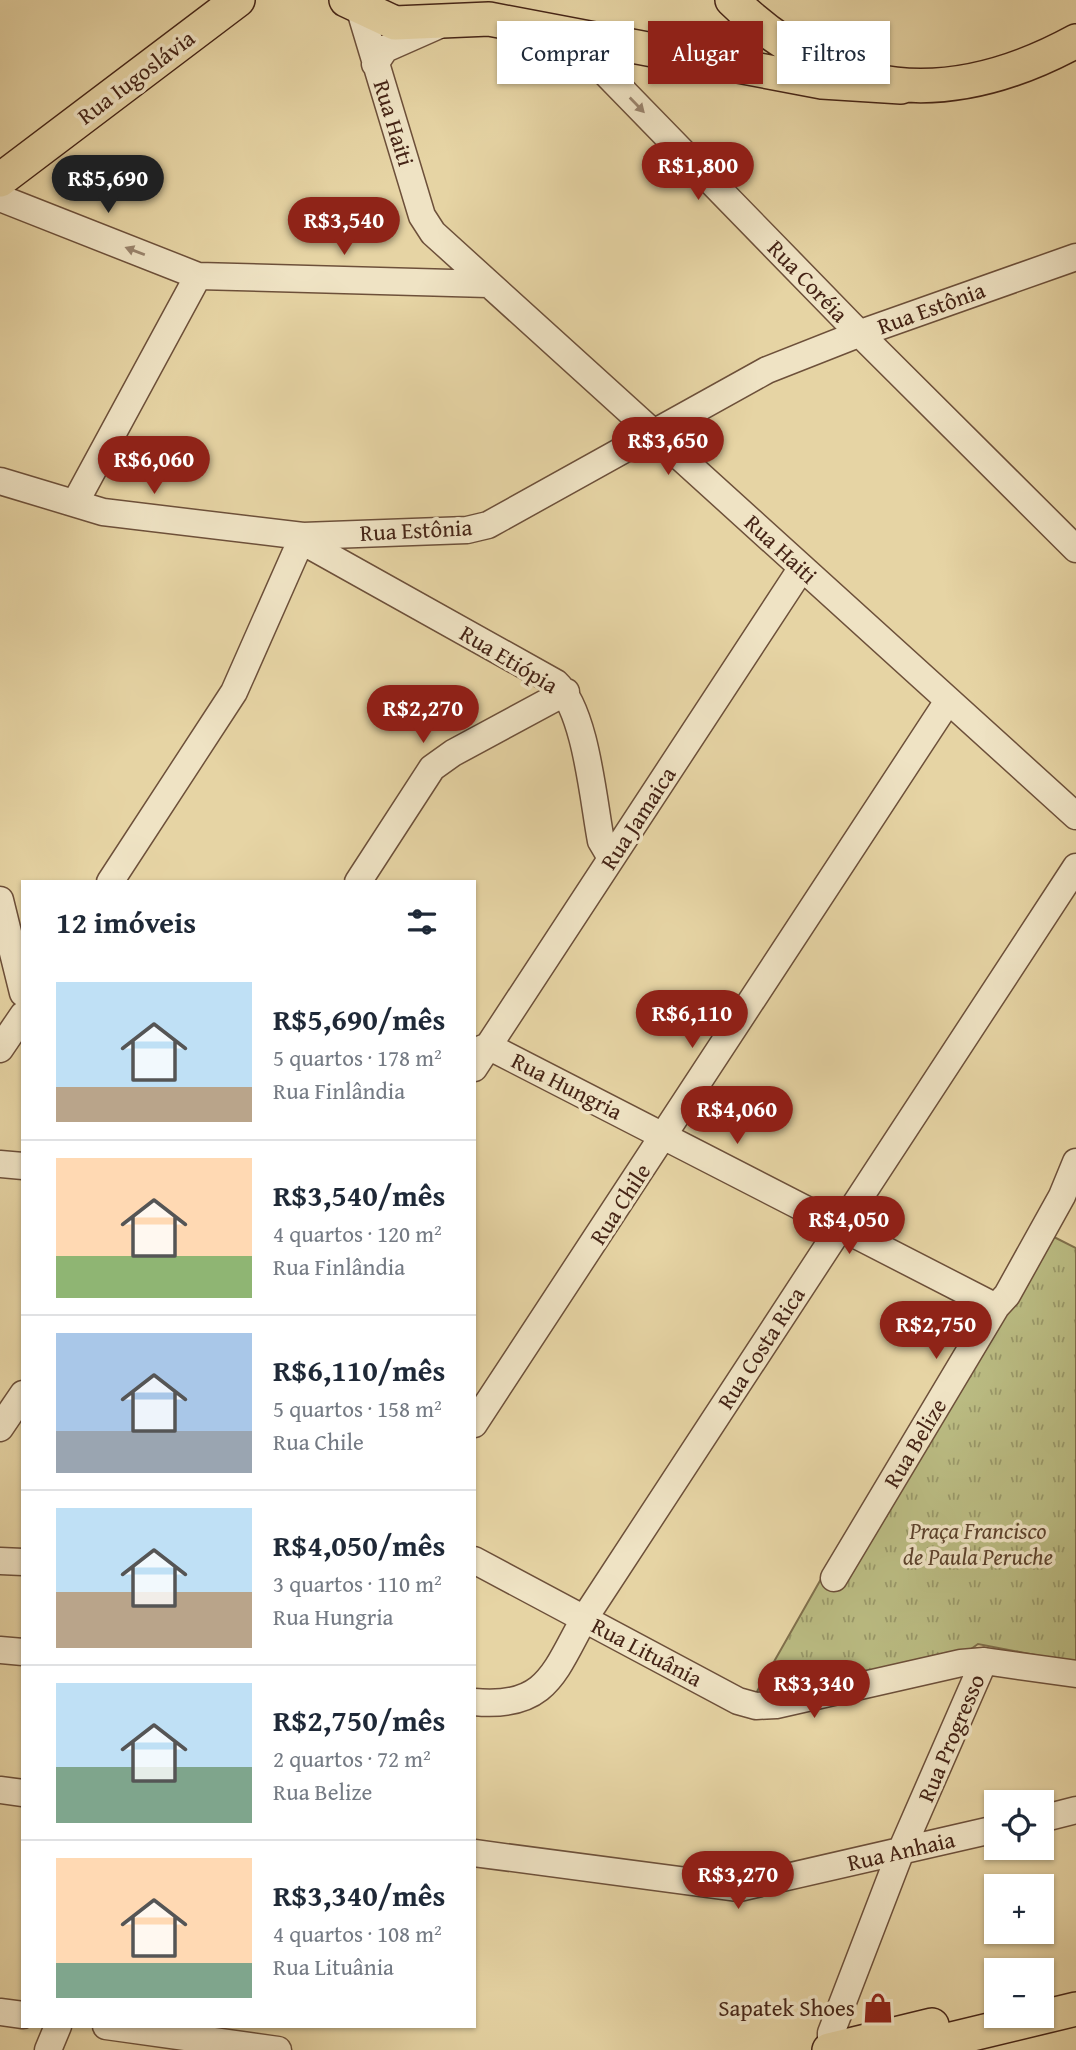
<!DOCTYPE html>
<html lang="pt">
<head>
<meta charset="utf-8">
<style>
  :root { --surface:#fff; --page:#f6f6f7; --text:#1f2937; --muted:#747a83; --line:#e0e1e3; --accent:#8f2418 }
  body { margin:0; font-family:"Gentium Book Plus",serif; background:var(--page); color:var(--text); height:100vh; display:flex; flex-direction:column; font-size:26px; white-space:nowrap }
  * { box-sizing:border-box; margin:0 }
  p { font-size:23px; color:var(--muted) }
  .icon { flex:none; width:38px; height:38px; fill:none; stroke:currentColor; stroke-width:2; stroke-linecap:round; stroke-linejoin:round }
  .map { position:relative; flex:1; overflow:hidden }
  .side { position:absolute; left:21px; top:880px; width:455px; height:1148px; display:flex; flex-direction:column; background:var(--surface); border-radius:0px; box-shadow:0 2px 5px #0004 }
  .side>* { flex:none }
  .hud { position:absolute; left:497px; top:21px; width:472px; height:63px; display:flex; gap:14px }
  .buttons { position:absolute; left:984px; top:1790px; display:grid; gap:14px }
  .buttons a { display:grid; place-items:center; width:70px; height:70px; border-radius:0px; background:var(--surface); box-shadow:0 2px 5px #0004; font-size:35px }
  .price { position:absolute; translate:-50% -60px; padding:0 16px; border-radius:24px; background:var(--accent); color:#fff; font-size:23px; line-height:46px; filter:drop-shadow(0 2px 4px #0008) }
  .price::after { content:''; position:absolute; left:50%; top:42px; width:21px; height:16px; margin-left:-10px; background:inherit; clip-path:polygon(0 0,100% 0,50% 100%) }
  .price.on { background:#222; color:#fff }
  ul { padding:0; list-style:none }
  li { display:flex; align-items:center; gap:21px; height:175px; padding:0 35px }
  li+li { border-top:2px solid var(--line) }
  li span { display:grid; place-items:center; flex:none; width:196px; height:140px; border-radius:0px; color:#555 }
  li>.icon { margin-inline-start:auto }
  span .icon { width:84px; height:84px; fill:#fffc; stroke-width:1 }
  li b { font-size:30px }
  h2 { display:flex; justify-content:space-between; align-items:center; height:84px; padding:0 35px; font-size:30px }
  .chip { padding:0 24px; border-radius:0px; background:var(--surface); box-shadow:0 2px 5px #0004; font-size:24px; line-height:63px }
  .chip.on { background:var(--accent); color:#fff }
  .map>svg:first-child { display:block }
  .park { fill:url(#park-tufts); stroke:#80704c; stroke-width:2 }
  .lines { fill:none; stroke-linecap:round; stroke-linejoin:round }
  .minor-casing { stroke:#6d503a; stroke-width:29 }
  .major-casing { stroke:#452416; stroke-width:36 }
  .minor { stroke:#efe3c4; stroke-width:26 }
  .major { stroke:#e6d4a4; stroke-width:33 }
  .oneway { fill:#9a846d }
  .labels { text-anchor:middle; stroke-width:7; stroke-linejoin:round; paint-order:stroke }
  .street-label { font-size:23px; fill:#452416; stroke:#efe3c4 }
  .park-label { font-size:23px; font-style:italic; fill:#5c422c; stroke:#efe3c4 }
  .poi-label { font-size:23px; fill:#452416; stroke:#efe3c4; text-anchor:end }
</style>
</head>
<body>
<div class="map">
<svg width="1076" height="2050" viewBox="0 0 1076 2050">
  <defs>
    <pattern id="park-tufts" width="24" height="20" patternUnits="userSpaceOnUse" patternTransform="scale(1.75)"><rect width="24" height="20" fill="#babb82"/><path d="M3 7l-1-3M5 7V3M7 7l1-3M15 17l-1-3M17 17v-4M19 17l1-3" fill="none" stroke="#999869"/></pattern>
  </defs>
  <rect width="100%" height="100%" fill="#e6d4a4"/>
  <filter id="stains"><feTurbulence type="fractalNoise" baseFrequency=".00286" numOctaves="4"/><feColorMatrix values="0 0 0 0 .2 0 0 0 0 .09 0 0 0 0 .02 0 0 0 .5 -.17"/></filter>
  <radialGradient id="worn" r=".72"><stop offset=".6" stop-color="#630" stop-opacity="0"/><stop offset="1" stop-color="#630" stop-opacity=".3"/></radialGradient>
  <!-- park -->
  <path class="park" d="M1050,1235l26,13v415l-98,-19 -7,5 -186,45 -30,1 66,-116 16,6z"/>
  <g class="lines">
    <!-- minor casing -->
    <g class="minor-casing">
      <path id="minor" d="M359,7l63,209 11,17 643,583
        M576,36l11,18 263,270 226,225
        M375,64l10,-15 52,-23
        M0,198l198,78 290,8
        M0,481l103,31 200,24
        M75,503l123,-227
        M300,540l256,143c30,28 37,116 45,158l10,17
        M110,882l124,-190 69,-156 164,-6 21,-5 279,-155 94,-37 215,-76
        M358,882l74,-114 21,-15 113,-61
        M0,900l23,93
        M0,1049l23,-34
        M474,1052l14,-6 508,261
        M474,1068l327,-499
        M0,1164l23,2
        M474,1424l474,-723
        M0,1428l23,-34
        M474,1560l264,141 18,5 20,-1 185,-42 23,-2 92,13
        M0,1561l23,1
        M834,1578l162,-271 11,-12 55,-99 14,-34
        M0,1650l23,2
        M474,1702c72,7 80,-29 110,-83l492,-752
        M0,1790l23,3
        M1041,1819l35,-9
        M474,1853l265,35 257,-59
        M0,2012l23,3
        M106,2026l172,24
        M48,2050l10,-24
        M831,2050v-17l70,-182 83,-190"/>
    </g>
    <!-- major casing -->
    <g class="major-casing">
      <path id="major" d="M346,0l49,23 94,-4 333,63 79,5
        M732,0c104,102 219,109 344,41
        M0,180l238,-180
        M829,2050l103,-25
        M906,2050l170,-41"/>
    </g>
    <!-- minor -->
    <use href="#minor" class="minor"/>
    <!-- major -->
    <use href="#major" class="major"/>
  </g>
  <!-- one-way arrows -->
  <defs><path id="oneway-solid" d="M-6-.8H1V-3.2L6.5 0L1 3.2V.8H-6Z" transform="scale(1.75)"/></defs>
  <g class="oneway">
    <use href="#oneway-solid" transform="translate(637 105) rotate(46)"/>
    <use href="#oneway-solid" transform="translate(135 251) rotate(-159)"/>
  </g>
  <!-- icons -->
  <defs>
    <g id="shop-bare" transform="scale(2.415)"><path d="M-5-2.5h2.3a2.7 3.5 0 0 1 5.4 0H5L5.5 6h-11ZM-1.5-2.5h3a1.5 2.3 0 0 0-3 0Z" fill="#8f2418" stroke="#efe3c4" stroke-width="2.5" paint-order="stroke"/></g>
  </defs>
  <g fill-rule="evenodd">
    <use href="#shop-bare" x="878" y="2008"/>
  </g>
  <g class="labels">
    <!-- street labels -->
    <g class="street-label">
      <text transform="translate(136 77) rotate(-37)" y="8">Rua Iugoslávia</text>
      <text transform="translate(394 123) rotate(73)" y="8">Rua Haiti</text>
      <text transform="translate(808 281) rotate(46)" y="8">Rua Coréia</text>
      <text transform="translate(931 308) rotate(-20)" y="8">Rua Estônia</text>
      <text transform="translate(416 530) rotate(-3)" y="8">Rua Estônia</text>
      <text transform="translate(781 549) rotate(43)" y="8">Rua Haiti</text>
      <text transform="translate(509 659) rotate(31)" y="8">Rua Etiópia</text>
      <text transform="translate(638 818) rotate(-57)" y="8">Rua Jamaica</text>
      <text transform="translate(567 1086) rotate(27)" y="8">Rua Hungria</text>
      <text transform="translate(620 1204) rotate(-57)" y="8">Rua Chile</text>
      <text transform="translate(761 1348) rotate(-57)" y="8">Rua Costa Rica</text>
      <text transform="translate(915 1443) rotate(-59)" y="8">Rua Belize</text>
      <text transform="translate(647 1652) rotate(28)" y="8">Rua Lituânia</text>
      <text transform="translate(951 1738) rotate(-67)" y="8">Rua Progresso</text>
      <text transform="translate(901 1851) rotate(-13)" y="8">Rua Anhaia</text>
    </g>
    <!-- park labels -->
    <g class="park-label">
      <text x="978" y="1539">Praça Francisco<tspan x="978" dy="26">de Paula Peruche</tspan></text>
    </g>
    <!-- poi labels -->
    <g class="poi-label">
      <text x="855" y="2016">Sapatek Shoes</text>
    </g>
  </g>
  <rect width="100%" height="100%" filter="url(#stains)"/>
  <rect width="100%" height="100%" fill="url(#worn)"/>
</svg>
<div class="buttons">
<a><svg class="icon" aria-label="locate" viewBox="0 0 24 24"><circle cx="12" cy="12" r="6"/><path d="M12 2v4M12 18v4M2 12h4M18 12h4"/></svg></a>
<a>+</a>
<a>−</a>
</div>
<b class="price" style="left:698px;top:202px">R$1,800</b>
<b class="price on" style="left:108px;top:215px">R$5,690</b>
<b class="price" style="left:344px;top:257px">R$3,540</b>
<b class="price" style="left:668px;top:477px">R$3,650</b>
<b class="price" style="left:154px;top:496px">R$6,060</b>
<b class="price" style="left:423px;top:745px">R$2,270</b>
<b class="price" style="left:692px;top:1050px">R$6,110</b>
<b class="price" style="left:737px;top:1146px">R$4,060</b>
<b class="price" style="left:849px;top:1256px">R$4,050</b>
<b class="price" style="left:936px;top:1361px">R$2,750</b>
<b class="price" style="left:814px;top:1720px">R$3,340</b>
<b class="price" style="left:738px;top:1911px">R$3,270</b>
<div class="hud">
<a class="chip">Comprar</a>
<a class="chip on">Alugar</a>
<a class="chip">Filtros</a>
</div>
<section class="side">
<h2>12 imóveis<svg class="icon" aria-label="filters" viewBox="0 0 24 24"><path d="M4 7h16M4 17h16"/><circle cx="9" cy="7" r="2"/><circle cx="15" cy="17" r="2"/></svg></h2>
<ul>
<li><span style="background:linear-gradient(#bfe0f5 75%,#b9a48a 0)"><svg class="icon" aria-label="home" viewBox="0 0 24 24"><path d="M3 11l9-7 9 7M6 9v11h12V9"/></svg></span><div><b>R$5,690/mês</b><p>5 quartos · 178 m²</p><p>Rua Finlândia</p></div></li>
<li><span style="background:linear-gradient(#ffd9b3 70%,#8fb573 0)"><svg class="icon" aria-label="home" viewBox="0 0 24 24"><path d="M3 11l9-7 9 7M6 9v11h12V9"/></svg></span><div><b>R$3,540/mês</b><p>4 quartos · 120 m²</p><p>Rua Finlândia</p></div></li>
<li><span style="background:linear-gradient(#a9c7e8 70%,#9aa5b1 0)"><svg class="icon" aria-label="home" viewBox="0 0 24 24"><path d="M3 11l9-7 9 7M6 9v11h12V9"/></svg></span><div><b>R$6,110/mês</b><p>5 quartos · 158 m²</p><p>Rua Chile</p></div></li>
<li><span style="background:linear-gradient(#bfe0f5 60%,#b9a48a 0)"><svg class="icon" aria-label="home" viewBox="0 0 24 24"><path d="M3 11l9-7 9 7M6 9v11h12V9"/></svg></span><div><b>R$4,050/mês</b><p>3 quartos · 110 m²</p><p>Rua Hungria</p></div></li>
<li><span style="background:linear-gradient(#bfe0f5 60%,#7fa58c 0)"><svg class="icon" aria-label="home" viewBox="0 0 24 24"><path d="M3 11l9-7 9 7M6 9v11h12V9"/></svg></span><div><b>R$2,750/mês</b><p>2 quartos · 72 m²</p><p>Rua Belize</p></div></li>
<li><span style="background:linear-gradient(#ffd9b3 75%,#7fa58c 0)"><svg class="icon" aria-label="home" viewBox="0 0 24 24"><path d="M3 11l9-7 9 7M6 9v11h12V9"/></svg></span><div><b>R$3,340/mês</b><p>4 quartos · 108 m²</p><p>Rua Lituânia</p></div></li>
</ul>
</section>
</div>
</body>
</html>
